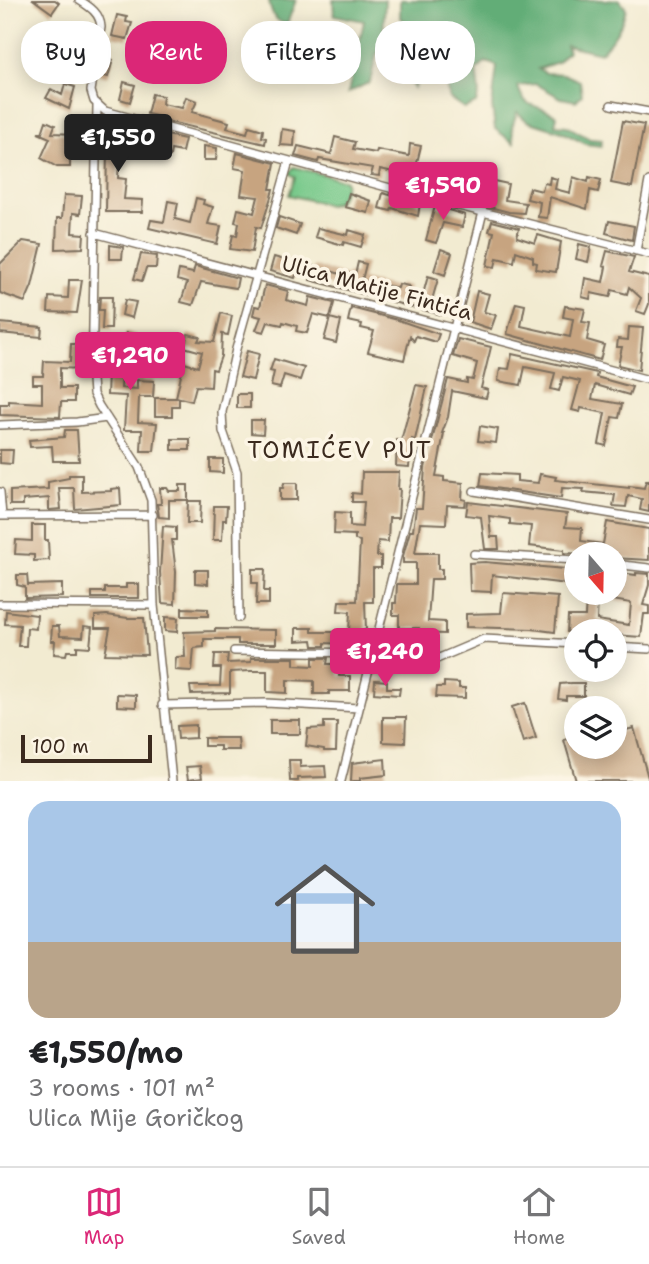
<!DOCTYPE html>
<html lang="en">
<head>
<meta charset="utf-8">
<style>
  :root { --surface:#fff; --page:#f2f2f2; --text:#202124; --muted:#757577; --line:#e0e0e0; --accent:#db2777 }
  body { margin:0; font-family:"Shantell Sans",sans-serif; background:var(--page); color:var(--text); height:100vh; display:flex; flex-direction:column; font-size:26px; white-space:nowrap }
  * { box-sizing:border-box; margin:0 }
  p { font-size:23px; color:var(--muted) }
  .icon { flex:none; width:38px; height:38px; fill:none; stroke:currentColor; stroke-width:2; stroke-linecap:round; stroke-linejoin:round }
  .map { position:relative; height:781px; overflow:hidden }
  .side { display:flex; flex-direction:column; background:var(--surface); flex:1 }
  .side>* { flex:none }
  .guide { position:absolute; left:21px; top:21px; width:607px; height:63px; display:flex; gap:14px }
  .needle { width:46px; rotate:160deg }
  .fabs { position:absolute; left:564px; top:542px; display:grid; gap:14px }
  .fabs a { display:grid; place-items:center; width:63px; height:63px; border-radius:50%; background:var(--surface); box-shadow:0 4px 18px #0003; font-size:35px }
  .scale { position:absolute; left:21px; bottom:18px; width:131px; box-sizing:border-box; padding-left:7px; border:4px solid #3b2a1e; border-top:0; font-size:19px; line-height:24px; white-space:nowrap; color:#3b2a1e; -webkit-text-stroke:5px #fcf5e5; paint-order:stroke }
  .price { position:absolute; translate:-50% -60px; padding:0 16px; border-radius:7px; background:var(--accent); color:#fff; font-size:23px; line-height:46px; filter:drop-shadow(0 2px 4px #0008) }
  .price::after { content:''; position:absolute; left:50%; top:42px; width:21px; height:16px; margin-left:-10px; background:inherit; clip-path:polygon(0 0,100% 0,50% 100%) }
  .price.on { background:#222; color:#fff }
  ul { padding:0; list-style:none }
  li { display:grid; align-content:center; gap:14px; height:371px; padding:0 28px }
  li span { display:grid; place-items:center; height:217px; border-radius:21px; color:#555 }
  li>.icon { margin-inline-start:auto }
  span .icon { width:126px; height:126px; fill:#fffc; stroke-width:1 }
  li b { font-size:30px }
  .chip { padding:0 24px; border-radius:28px; background:var(--surface); box-shadow:0 4px 18px #0003; font-size:24px; line-height:63px }
  .chip.on { background:var(--accent); color:#fff }
  .dock { display:flex; justify-content:space-around; align-items:center; height:98px; border-top:2px solid var(--line); background:var(--surface); font-size:19px; color:var(--muted) }
  .dock a { display:grid; justify-items:center; gap:4px }
  .dock .on { color:var(--accent) }
  .map>svg:first-child { display:block }
  .green { fill:#78c98b; stroke:#5a7a54; stroke-width:2 }
  .forest { fill:#62ad77; stroke:#4e6c4a; stroke-width:2 }
  .building { fill:#c7a480 }
  .lines { fill:none; stroke-linecap:round; stroke-linejoin:round }
  .street-casing { stroke:#7b6e5d; stroke-width:10 }
  .street { stroke:#fff; stroke-width:7 }
  .labels { text-anchor:middle; stroke-width:7; stroke-linejoin:round; paint-order:stroke }
  .street-label { font-size:21px; fill:#3b2a1e; stroke:#fcf5e5 }
  .quarter-label { font-size:24px; letter-spacing:2px; fill:#3b2a1e; stroke:#fcf5e5 }
</style>
</head>
<body>
<div class="map">
<svg width="649" height="781" viewBox="0 0 649 781">
  <rect width="100%" height="100%" fill="#fcf5e5"/>
  <filter id="ink" filterUnits="userSpaceOnUse"><feTurbulence type="fractalNoise" baseFrequency=".0143" numOctaves="2"/><feDisplacementMap in="SourceGraphic" scale="14" xChannelSelector="R" yChannelSelector="G"/><feConvolveMatrix kernelMatrix="1 2 1 2 8 2 1 2 1" color-interpolation-filters="sRGB"/></filter>
  <filter id="wash" filterUnits="userSpaceOnUse"><feTurbulence type="fractalNoise" baseFrequency=".00686" numOctaves="4" result="noise"/><feDisplacementMap in="SourceGraphic" scale="28" xChannelSelector="R" yChannelSelector="G"/><feGaussianBlur stdDeviation="1.57" result="paint"/><feColorMatrix in="noise" values="0 0 0 0 0 0 0 0 0 0 0 0 0 0 0 0 0 1.4 0 .05"/><feComposite in="paint" operator="in"/></filter>
  <g filter="url(#wash)">
    <rect width="100%" height="100%" fill="#f2ebd1"/>
    <!-- green -->
    <path class="green" d="M294,167l50,13 2,3c-3,10 -5,20 -17,22l-40,-10 6,-18 -6,-4z"/>
    <!-- forest -->
    <path class="forest" d="M269,0h27l-9,24c-13,-2 -17,-13 -18,-24z
      M333,0h52l-2,36 14,-5 1,5 -6,11 -15,6 -7,29 -22,11 16,-72 -30,-6z
      M400,0h219l7,8c-4,19 -12,30 -26,45l-34,-8 2,6 -10,11 -20,7 8,4 18,1 16,7 2,14 -6,6 -15,-3 -25,-14 -18,2c7,27 22,16 39,30l-2,9 12,1 23,13 12,1 -1,6 -15,-2 -24,-12 -35,-11 -10,-9 -5,15 2,16 -19,-14 -3,-23 5,-40 -11,-4 -10,9 3,21 -3,11 -12,5 -15,-10 -6,-27 -2,-34h-15l-12,51 -9,-13 6,-48 -11,-10z"/>
    <g id="blocks">
      <!-- building -->
      <path class="building" d="M34,0h21l4,3 -7,10z
        M117,15l10,2 -1,5 6,1 -5,16 -15,-3z
        M53,46l6,3 -2,4 17,6 4,-13 9,3 -8,24 -38,-21 2,-4 7,2z
        M102,58l11,2 -5,17 -8,-2z
        M124,82l11,3 -5,17 -10,-3z
        M65,84l10,3 -6,22 -23,-11 5,-9 11,6z
        M152,94l11,2 -1,8 20,4 4,-11 11,4 -5,11 37,10 -2,6 20,5 2,-7 14,4 -1,7 4,1 -1,6 -104,-24 1,-3 -15,-3z
        M112,119l13,4 -3,13h9v7l-11,-1 -2,36 8,1 -2,20 19,1 -1,12h-36l1,-65z
        M46,121l9,4 -3,8 23,1 -1,13h-4v20h-13l-16,-9 9,-20 -12,-5h4z
        M623,121l21,4 -12,62 -21,-4z
        M282,129l13,2 -1,15 -14,-1z
        M153,132l32,7 -3,13 -11,-2 -1,6 -27,-4 3,-15 5,1z
        M335,137l20,5 -2,7 23,4 1,-3 32,6 1,-12 11,2 -6,25 24,7 -2,8 -23,-7 -1,4 -7,-2 1,-6 -27,-6 -1,7 -8,-1 2,-7 -54,-9 -1,3 -23,-6 3,-10 33,8z
        M204,146l13,2 -1,12h-12z
        M237,153l38,10 -5,26h3l-2,8 -10,31 -5,-1 -4,25 -22,-3 3,-14 4,1 2,-13 -4,-1 3,-13 16,4 4,-16 -17,-2 4,-25 -11,-2z
        M550,177l7,2 -2,10 15,4 3,-16 15,5 1,-5 12,3 -3,12 -8,-2 -3,19 -37,-12 -3,21 -9,-1 2,-15 -13,-3 3,-11 12,3 2,-8 5,1z
        M494,181l14,3 -3,16 21,3 -2,10 -15,-1 -35,-9 1,-5 -20,-5 2,-6 4,1 1,-2 30,6z
        M349,193l22,8 -3,12 -23,-6z
        M383,193l37,11 -2,12 -26,-8 -1,3 -12,-3z
        M64,195l18,1 -2,18 -7,-1 -1,20 12,1 -1,14 -27,1 1,-31h5z
        M196,198l8,2 -1,4 10,3 -5,17 13,2 -4,18 -68,-16 2,-8 13,2 4,-21 10,2 -3,16 15,4z
        M435,206l30,9 -3,12 -19,-4 -7,20 -10,-3z
        M279,217l21,7 -4,11 -20,-7z
        M492,221l27,7 -2,9 18,6 3,-8 23,7 -5,30 -20,-3 1,-6 -4,-1v-5l-17,-6 -2,11 -17,-4 -2,9 -8,-1 7,-34 -5,-1z
        M609,221l25,5 -2,14 -26,-7z
        M318,228l30,7 1,-5 16,5 -4,12 -17,-5 -1,3 -28,-8z
        M23,241l19,3 -10,42 -7,16 -25,-9v-29z
        M579,244l12,3 -3,15 -12,-3z
        M110,245l13,2 -1,12h-12z
        M441,249l11,4 -7,22 -11,-4z
        M607,251l27,6 -5,15 20,5v27l-4,10 -9,-3 5,-13 -12,-11 -2,7 -15,-4 -2,7 -19,-4 -1,6 -8,-2 3,-19 18,4 3,-15 -3,-1z
        M141,254l16,2 -1,12h-10l-4,13 -8,-2z
        M274,257l25,7 -4,14 -25,-7z
        M358,262l8,2 -4,16 36,8 1,-4 10,2 -2,8 15,4 6,-22 10,3 -6,21 13,3 -3,12 -132,-35 4,-14 33,10 1,-3 7,2z
        M195,266l43,12 -2,10 -35,-6 -8,23 -12,-3 6,-19 -10,-3 2,-10 14,3z
        M69,280h13l-5,33 -29,-1 1,-15 19,1z
        M265,285l23,6 -2,9 22,6 2,-9 24,6 -4,15 -17,-4 -6,19 -11,-2 1,-5 -14,-4 -1,3 -14,-3 -4,10 -8,-2 5,-13 -8,-2 2,-9 5,1z
        M477,291l12,3 -5,18 12,3 -5,14 -21,-7z
        M100,297h12l-1,32h-9l1,-19h-4z
        M125,300l11,2 -4,16 -10,-3z
        M516,303l9,2 -4,21 49,11 3,-18 -10,-2 2,-11 20,3 -3,13 8,1 -3,17 17,5 -4,15 -93,-26z
        M351,308l47,12 41,14 -3,8 -20,-6 -2,5 -4,-5 -6,24 -36,-8 6,-21 -13,-3 1,-4 -14,-3z
        M221,313l11,3 -4,19 -6,-1 -1,22 -5,14 -4,-1 -1,18 -15,-1 -4,15 -16,-4 8,-34 14,4 4,-15 -18,-5 4,-13 12,3 -2,4 16,1z
        M330,318l11,3 -5,22 -12,-3z
        M0,323l42,4 -1,10 -41,-4z
        M629,327l14,1 -4,42 -21,-5 4,-18h-5l1,-8 10,1z
        M126,333l10,2 -10,39h-4l-1,14 16,1v-9l17,1 -1,16h-14l-1,25 19,1 -3,28h-13l1,-21h-18l2,-34 -19,-1 1,-21h-5v-14h7l2,-12 10,4z
        M458,339l33,8 -10,41 7,2 -2,8 -34,-7 -4,26 -6,16h2l-8,43 8,1v4l19,2 -1,16 4,1 -1,6 -18,-1 -1,19 -26,-1 -5,30h23v16h4v10h-11l-3,42 17,1v12l-26,-1v-5h-20v-13h-6v-12h3l1,-19h19v-21h-13v-7l7,-25h3l3,-23h6l3,-40 23,-89 19,4v-4l6,1 4,-17 -24,-7z
        M71,344h13l-1,25 -23,-1v20h14v14h-13l-1,15 -60,-2v-11h9v-3l33,2v-19h-9v-8h10l1,-15 26,1z
        M247,351l12,3 -6,26 -13,-3z
        M512,354l85,19 -1,4 36,10 -3,8 -34,-10 -3,14 30,5 -3,14 -7,-1 -6,29 -7,-2 6,-31 -24,-5 -1,4 -8,-2 8,-29 -17,-4 -4,14 -8,-2 4,-16 -30,-6 -4,18 -23,-4 2,-13 9,1z
        M274,359l30,9 -4,12 -16,-5 -4,13 -9,-2 3,-14 -4,-1z
        M416,385l11,2 -12,53 -3,-1 -3,28 -13,-1 1,-26 4,1z
        M237,394h13v14h-13z
        M155,398h24v8h-7v10h-17z
        M251,420h13l-1,14 -12,-1z
        M480,426l18,3 -2,14 -18,-2z
        M65,430h12l2,31h-26l-1,-15 -22,1 -1,-7 35,-3z
        M172,439h18v11h-18z
        M0,450h13l-1,14 -12,-1z
        M210,459h13v14l-13,-1z
        M362,472h37l-1,17h2l-2,29h-9l-1,24 -10,-1 -1,15h4v12h-8v34h-8l1,28h-4v15l-37,-2v3h-12l-1,-6 -16,1v-13h16v4h37l1,-20 -12,-1 1,-10h18l3,-60 -5,-1v-5l-21,-1 1,-22 15,1v13l12,1 2,-25h-12v-9l9,1z
        M482,473l35,2v6l21,2 2,-9 16,3 -1,3 74,8v-2l15,2 2,-7h3v31l-9,-2 2,-11 -14,-3 -2,11 -13,-1 2,-11 -32,-3 1,-3 -22,-1 -1,10 -81,-12z
        M69,475h13v17l29,-1v-2l9,-1 1,17 -46,4 -1,-21h-15l2,21 -12,1v-12l-26,2v5h-13v-14l38,-2v-7l21,-4z
        M284,483h13v17h-17v-12h3z
        M180,485h8v15h-19v18l-10,-1 -2,-13h4l-1,-16h7l2,3h11z
        M188,501h13l-1,22h-13z
        M468,502l99,12 -2,13 17,1 -1,13 22,3 4,-22 42,7v31l-35,-2v-3l-50,-2v-3l-35,-4 2,-20 -21,-2v-5l-21,-3 2,21h7l1,12h-14l-4,-32 -15,-2z
        M214,506h13l-1,14h-3l-1,20h-9z
        M32,525h13v15h3l1,20 -15,1v-6l-19,-1 1,-14 16,1z
        M163,526l13,1v13h-4l4,32 -1,32 -13,-1 -2,-31z
        M485,562l91,8v15l-84,-10 -1,17 -21,-1 -1,-28z
        M252,569h13l-1,22h5v13h-13l1,-21h-5z
        M195,570h13v14l-13,-1z
        M614,572l22,3v-2l13,1v11l-6,20 6,1v8h-5l-3,23 -27,-2v-3h-47l1,-16h17l1,-17h12l-1,21 32,5 2,-22 -19,-3z
        M17,575h10l1,10 34,-1v13l-37,1v-11l-8,-2z
        M126,584h13v14h-47v-6h13v-4h21z
        M503,593l55,4 -3,35 -23,-3 -66,-2v-13l35,-1z
        M182,608l26,1v7h-26z
        M6,611l31,4 -1,14 -9,-1 -1,18h-8l2,-21 -15,-1z
        M107,615l21,3h16l3,37 -42,-1 5,-26h-15v-12z
        M165,617l13,1 -1,14 -12,-1z
        M52,626h7l1,10 23,1 1,-11 8,1 -2,20 -13,-1v5h-10l-1,4 -12,-1 1,-13h-4z
        M215,629l61,1v14h-38v-5h-34v8l-10,1 -2,23 -17,-1 1,-13h9l-1,-25 31,-1z
        M384,637l19,1v14l-20,-1z
        M215,654h13l-1,9 24,-1v-4h43v7l19,1v-8h15l-1,6h12v12h11v15h-21v3h-15v-13l-27,-1v13l-20,-1v-21h-16l-21,1v21l-39,1 -1,-8h30l1,-18h-7z
        M375,680l12,1v7h13l-1,7 -25,-2z
        M444,682l15,1v5h6v10l-29,-1 1,-10h7z
        M572,683h12v13h-18v4l-8,-1 2,-15z
        M117,694l19,1v12l-19,-1z
        M525,703l11,35 -13,4 -11,-35z
        M383,717h23l-1,26 -22,-1z
        M270,720h30v14h-30z
        M324,722h13l-1,29h-12v-2l-18,-3 2,-17 16,-1z
        M196,725v13l-18,1 -1,-13z
        M634,728l15,53h-73l-12,-41 12,-3v10h38v-14z
        M204,738h34l1,12h-19v-4h-16z
        M385,759l1,16 -26,3v3h-9l1,-18z
        M289,760h11v7l25,-1 1,11 -28,1v3h-8z
        M200,766l2,12 -14,2 -2,-13z"/>
    </g>
  </g>
  <g filter="url(#ink)">
    <use href="#blocks" fill-opacity="0" stroke="#7b6e5d" stroke-width="2"/>
    <g class="lines">
      <!-- street casing -->
      <g class="street-casing">
        <path id="street" d="M79,0c11,7 21,13 22,27l-10,64 3,10 11,10 326,88 218,55
          M97,105l-5,274 1,15 6,12 40,61 12,33 3,105 18,176
          M611,105l38,7
          M94,233l555,147
          M636,251l13,-70
          M0,425l77,-3 30,-4
          M474,491l175,29
          M0,492l2,24
          M0,516l153,-1
          M474,554l102,6
          M614,564l35,4
          M0,604l154,1
          M239,618l-2,-146 -14,-41 -1,-19 14,-63 53,-188
          M614,647l35,2
          M234,651l138,2
          M369,665l56,-1 59,-25 92,5
          M162,705l104,-2 93,5
          M341,781l142,-569"/>
      </g>
      <!-- street -->
      <use href="#street" class="street"/>
    </g>
  </g>
  <g class="labels">
    <!-- street labels -->
    <g class="street-label">
      <text transform="translate(377 288) rotate(15)" y="7">Ulica Matije Fintića</text>
    </g>
    <!-- quarter labels -->
    <g class="quarter-label">
      <text x="340" y="458">TOMIĆEV PUT</text>
    </g>
  </g>
</svg>
<div class="fabs">
<a><svg class="needle" viewBox="-14 -14 28 28"><path d="M0-13l5 13h-10z" fill="#e53935"/><path d="M0 13l5-13h-10z" fill="#757577"/></svg></a>
<a><svg class="icon" aria-label="locate" viewBox="0 0 24 24"><circle cx="12" cy="12" r="6"/><path d="M12 2v4M12 18v4M2 12h4M18 12h4"/></svg></a>
<a><svg class="icon" aria-label="layers" viewBox="0 0 24 24"><path d="M12 4l9 5-9 5-9-5zM3 14l9 5 9-5"/></svg></a>
</div>
<div class="scale">100 m</div>
<b class="price on" style="left:118px;top:174px">€1,550</b>
<b class="price" style="left:443px;top:222px">€1,590</b>
<b class="price" style="left:130px;top:392px">€1,290</b>
<b class="price" style="left:385px;top:688px">€1,240</b>
<div class="guide">
<a class="chip">Buy</a>
<a class="chip on">Rent</a>
<a class="chip">Filters</a>
<a class="chip">New</a>
</div>
</div>
<section class="side">
<ul>
<li><span style="background:linear-gradient(#a9c7e8 65%,#b9a48a 0)"><svg class="icon" aria-label="home" viewBox="0 0 24 24"><path d="M3 11l9-7 9 7M6 9v11h12V9"/></svg></span><div><b>€1,550/mo</b><p>3 rooms · 101 m²</p><p>Ulica Mije Goričkog</p></div></li>
</ul>
</section>
<nav class="dock">
<a class="on"><svg class="icon" aria-label="map" viewBox="0 0 24 24"><path d="M3 6l6-2 6 2 6-2v14l-6 2-6-2-6 2zM9 4v14M15 6v14"/></svg>Map</a>
<a><svg class="icon" aria-label="saved" viewBox="0 0 24 24"><path d="M7 4h10v16l-5-4-5 4z"/></svg>Saved</a>
<a><svg class="icon" aria-label="home" viewBox="0 0 24 24"><path d="M3 11l9-7 9 7M6 9v11h12V9"/></svg>Home</a>
</nav>
</body>
</html>
